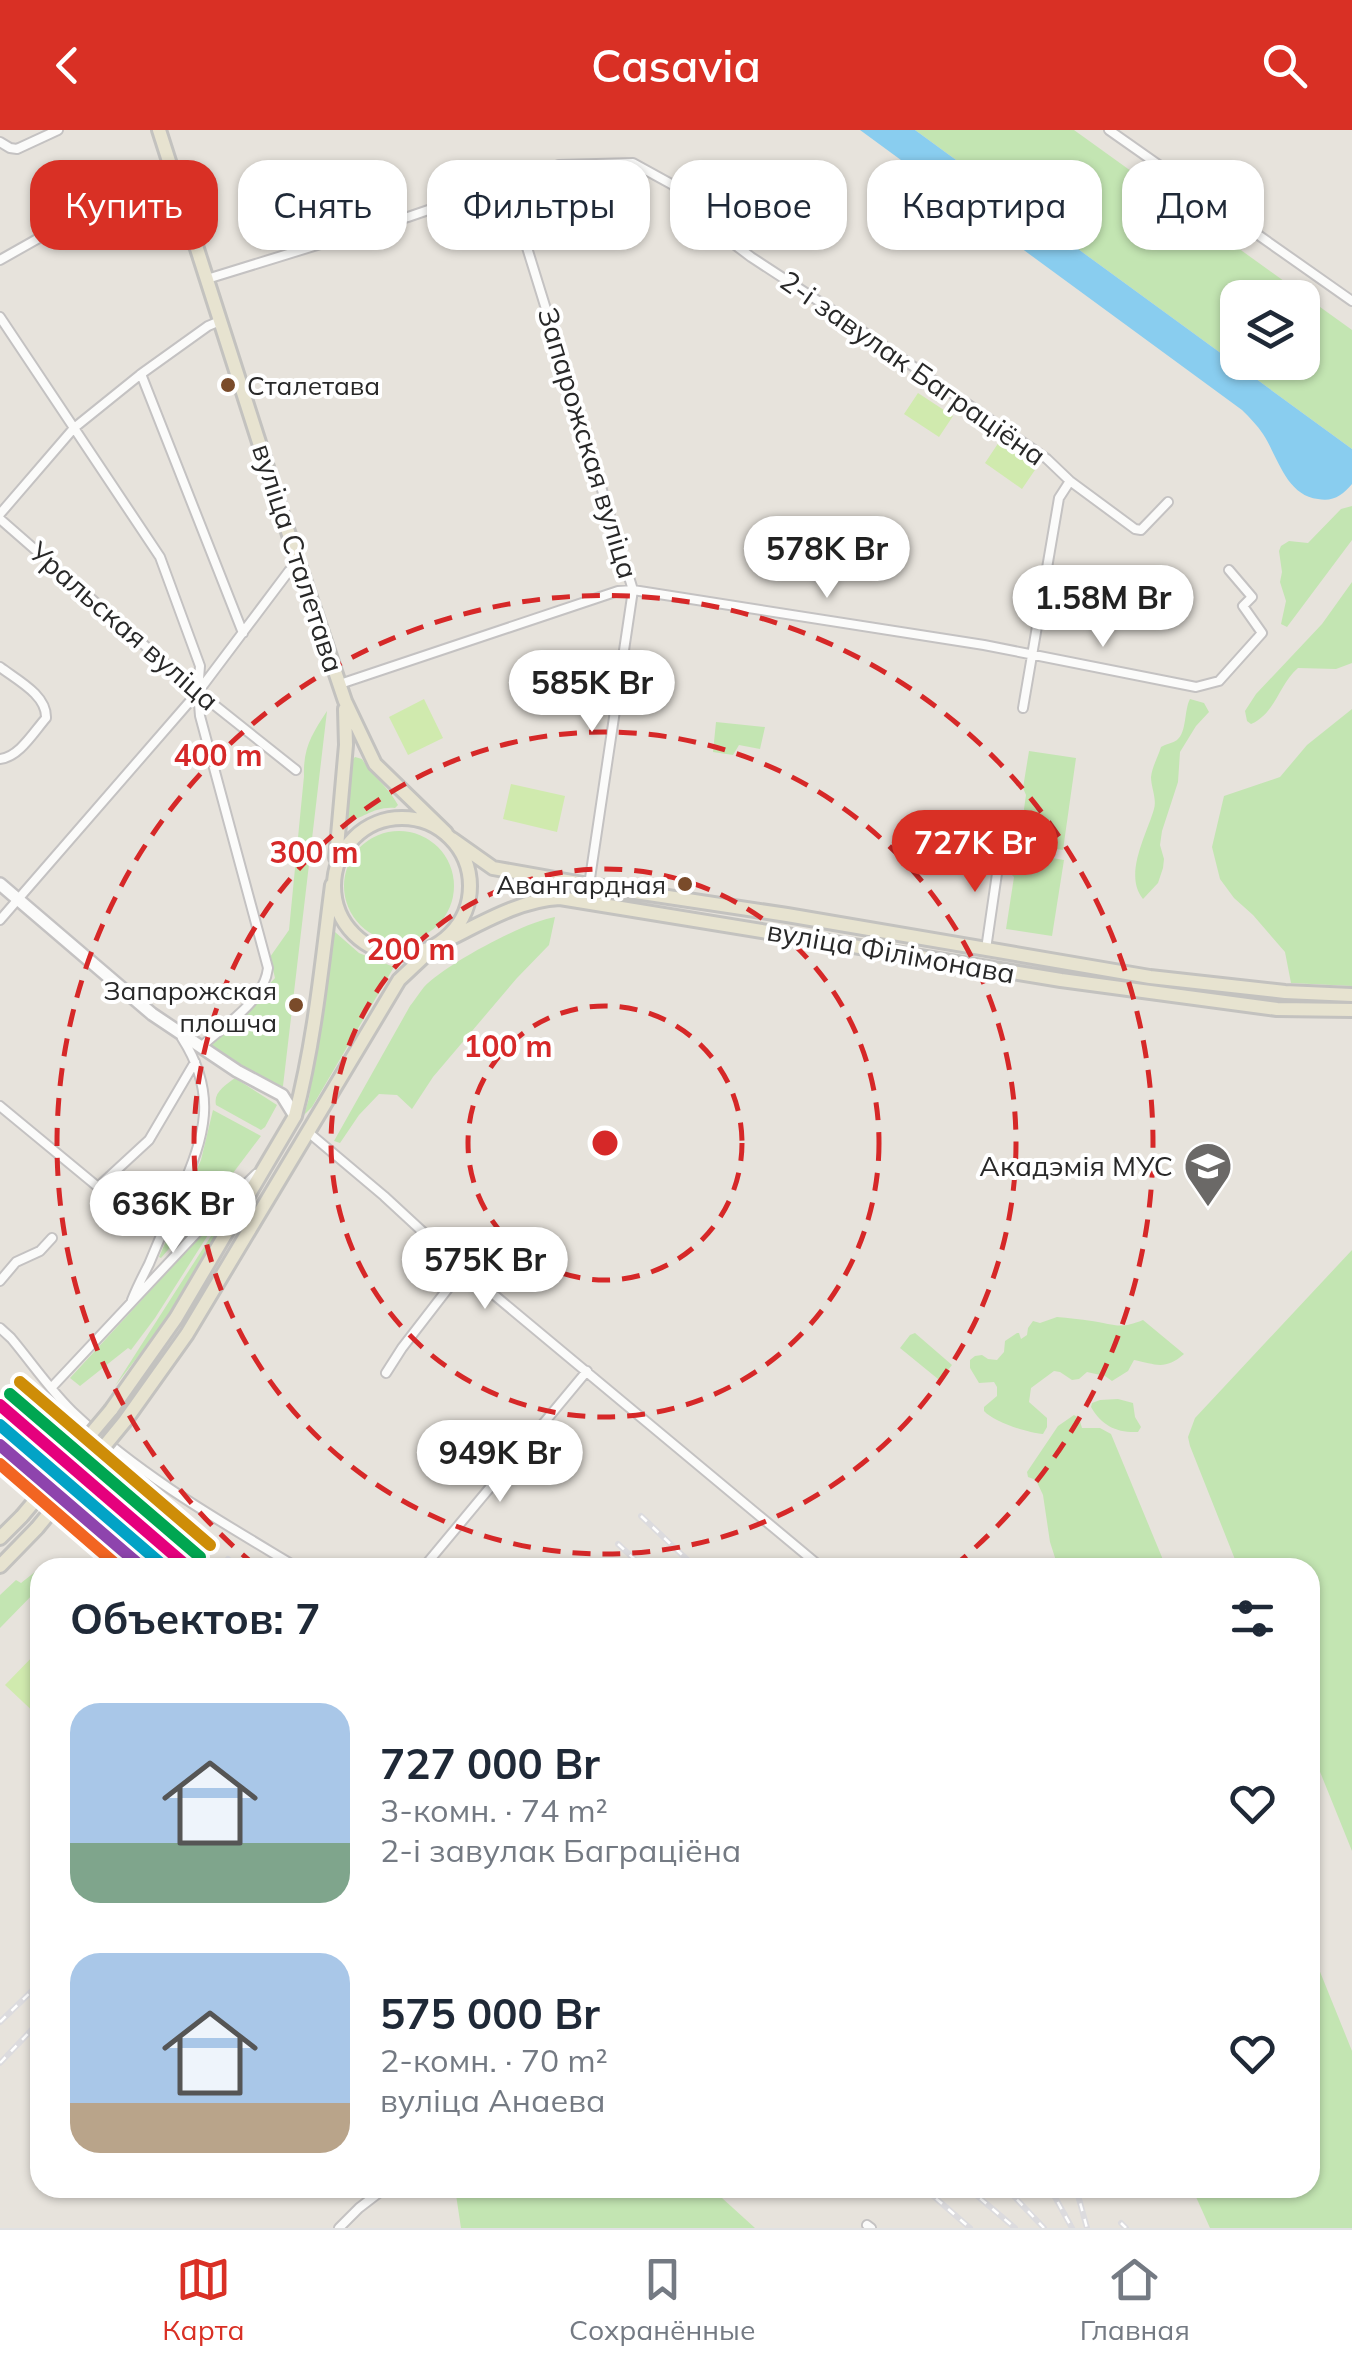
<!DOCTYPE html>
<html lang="ru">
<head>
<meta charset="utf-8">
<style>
  :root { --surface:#fff; --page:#f2f2f3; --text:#1f2937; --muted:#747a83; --line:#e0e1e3; --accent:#d93025 }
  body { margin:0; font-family:Mulish,sans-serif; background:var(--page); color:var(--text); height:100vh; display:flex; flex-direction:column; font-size:38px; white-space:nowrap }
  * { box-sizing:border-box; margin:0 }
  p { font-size:32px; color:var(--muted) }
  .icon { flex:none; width:55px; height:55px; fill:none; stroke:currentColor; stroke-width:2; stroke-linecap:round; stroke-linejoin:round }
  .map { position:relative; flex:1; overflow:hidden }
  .sheet { position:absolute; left:30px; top:1428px; width:1290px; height:640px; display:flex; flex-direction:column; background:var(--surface); border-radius:30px; box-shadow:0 2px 8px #0004 }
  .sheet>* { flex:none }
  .banner { position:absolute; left:30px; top:30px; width:1292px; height:90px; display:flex; gap:20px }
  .tools { position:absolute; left:1220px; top:150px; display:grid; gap:20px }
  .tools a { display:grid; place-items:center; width:100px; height:100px; border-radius:20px; background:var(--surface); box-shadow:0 2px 8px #0004; font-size:50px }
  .price { position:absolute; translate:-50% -85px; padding:0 22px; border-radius:35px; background:#fff; color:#222; font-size:32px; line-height:65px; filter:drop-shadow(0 2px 5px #0008) }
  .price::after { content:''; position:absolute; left:50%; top:60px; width:30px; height:22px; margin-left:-15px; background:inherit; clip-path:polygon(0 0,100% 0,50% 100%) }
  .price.on { background:var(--accent); color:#fff }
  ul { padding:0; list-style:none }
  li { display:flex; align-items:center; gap:30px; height:250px; padding:0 40px }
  li span { display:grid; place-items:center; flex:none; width:280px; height:200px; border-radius:30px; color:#555 }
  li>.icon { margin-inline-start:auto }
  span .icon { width:120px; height:120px; fill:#fffc; stroke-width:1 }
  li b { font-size:42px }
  h2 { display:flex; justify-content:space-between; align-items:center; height:120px; padding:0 40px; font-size:42px }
  .chip { padding:0 35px; border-radius:30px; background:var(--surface); box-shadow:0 2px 8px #0004; font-size:35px; line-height:90px }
  .chip.on { background:var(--accent); color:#fff }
  header { display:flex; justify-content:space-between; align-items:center; height:130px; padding:0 40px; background:var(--accent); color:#fff; font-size:45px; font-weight:600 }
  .menu { display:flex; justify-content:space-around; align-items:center; height:140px; border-top:2px solid var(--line); background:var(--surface); font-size:28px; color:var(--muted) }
  .menu a { display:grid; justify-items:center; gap:5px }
  .menu .on { color:var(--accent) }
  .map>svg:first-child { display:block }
  .green { fill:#c3e5b2; fill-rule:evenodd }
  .pitch { fill:#d0eaae }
  .water { fill:#89cdef }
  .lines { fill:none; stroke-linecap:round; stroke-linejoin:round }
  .street-casing { stroke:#c4c2c2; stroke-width:12 }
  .secondary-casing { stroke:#c4c2c2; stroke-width:16 }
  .primary-casing { stroke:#c3c2bf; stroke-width:18 }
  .street { stroke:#fbfbfa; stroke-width:8 }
  .secondary { stroke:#fbfbfa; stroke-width:11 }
  .primary { stroke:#e7e3d0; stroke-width:12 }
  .rail-casing { stroke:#dcdbde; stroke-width:6 }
  .rail { stroke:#fff; stroke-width:2.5; stroke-dasharray:8; stroke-linecap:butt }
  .primary-bridge-casing { stroke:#c3c2bf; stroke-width:18; stroke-linecap:butt }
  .primary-bridge { stroke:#e7e3d0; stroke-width:12 }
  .rail-1-casing { stroke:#fff; stroke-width:20 }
  .rail-2-casing { stroke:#fff; stroke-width:20 }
  .rail-3-casing { stroke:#fff; stroke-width:20 }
  .rail-4-casing { stroke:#fff; stroke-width:20 }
  .rail-5-casing { stroke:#fff; stroke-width:20 }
  .rail-6-casing { stroke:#fff; stroke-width:20 }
  .rail-1 { stroke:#e5007d; stroke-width:12 }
  .rail-2 { stroke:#02a3c6; stroke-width:12 }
  .rail-3 { stroke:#00a651; stroke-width:12 }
  .rail-4 { stroke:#8e44ad; stroke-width:12 }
  .rail-5 { stroke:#ce8d08; stroke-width:12 }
  .rail-6 { stroke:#f26522; stroke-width:12 }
  .ring { fill:none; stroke:#d62828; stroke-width:5; stroke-dasharray:18 12 }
  .bus-dot { fill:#7a4b2a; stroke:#fff; stroke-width:4 }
  .labels { text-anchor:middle; stroke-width:8; stroke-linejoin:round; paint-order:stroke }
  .bus-label { font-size:26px; fill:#282828; stroke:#fff; text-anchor:end }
  .street-label { font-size:28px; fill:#282828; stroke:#fff }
  .poi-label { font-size:28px; fill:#282828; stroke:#fff; text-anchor:end }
  .centre { fill:#d62828; stroke:#fff; stroke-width:5 }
  .ring-label { font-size:30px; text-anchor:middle; font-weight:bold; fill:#d62828; stroke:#fff; stroke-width:8; stroke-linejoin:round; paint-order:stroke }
</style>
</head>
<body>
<header><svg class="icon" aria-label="back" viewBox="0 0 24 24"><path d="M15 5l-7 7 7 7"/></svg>Casavia<svg class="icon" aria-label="search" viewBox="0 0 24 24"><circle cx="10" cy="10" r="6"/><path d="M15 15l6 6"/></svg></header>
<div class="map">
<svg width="1352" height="2098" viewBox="0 0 1352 2098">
  <rect width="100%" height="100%" fill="#e7e3dc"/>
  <!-- green -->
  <path class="green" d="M915,0h159l278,200v119zM1238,168h64v64h-64z
    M1352,376v34l-65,87 -6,-3 5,-23 -6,-19 2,-10 -3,-21 2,-5 8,-5 19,2 33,-34z
    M1352,452v81l-16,6 -38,-1c-19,16 -22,45 -47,56l-4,-3 -2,-10 11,-17 66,-70z
    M1190,569l14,4 5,9 -13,14 -16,26 -2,30 -16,49 -2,14 4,14 -1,9 -5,15 -15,16c-20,-24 4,-65 11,-90 3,-10 -3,-22 -3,-32 1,-10 7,-20 10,-30 5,-3 12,-4 16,-7 10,-8 7,-30 13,-41z
    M1352,579v277l-61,-3 -6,-31 -32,-37 -19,-17 -14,-19 -8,-32 12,-51 56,-19 27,-32z
    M327,581l-44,375 -6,1 -67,-40 65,-69 -5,-21 19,-27 15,-154c-1,-28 8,-42 23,-65z
    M716,592l49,5 -5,22 -21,-4 -6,10 -20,-3z
    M1029,621l47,7 -13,92 -44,-6 7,-49 -3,-7z
    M355,627l7,2c10,16 27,29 36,46l-3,3c-24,-2 -34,14 -50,12l5,-58z
    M344 756a55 55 0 1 1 110 0a55 55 0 1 1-110 0Z
    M1010,721l54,9 -12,76 -46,-7 8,-52 -7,-7z
    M555,787l-6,28 -32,33 -84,99 -21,32 -15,-14 -18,-1 -20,21 -19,28 -6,-2 76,-135c5,-6 9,-13 14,-19 22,-23 100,-65 131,-70z
    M331,801l4,1 24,21 35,14 -82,140 -8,8 5,-17z
    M235,948l42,27 -12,22 -4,3 -45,-25c-3,-13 10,-20 19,-27z
    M213,980l48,26 -37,49 -63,73 -2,-1 42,-97z
    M235,1078l-67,110 -53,68 96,-150 -3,-8 18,-19z
    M206,1100l2,5 -53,83 -24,32 -3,-2 -48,38 -10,-8z
    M1352,1120v601l-42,-104v-179l-72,-1 -48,-121 -2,-9 7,-19z
    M1057,1187c11,1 23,2 35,4 22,3 27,9 51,-1l41,34c-19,17 -29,10 -50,6l-6,11 -16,10 -7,-5 -18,-4 -8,7 -7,1 -12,-8 -6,-1 -23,17 -2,14 18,16v9l-4,7c-15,-1 -49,-12 -59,-23v-4l13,-11v-9l-3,-5 -15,1 -9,-15v-8l5,-4 7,-1 6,4 9,1 7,-8 1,-11 12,-8h2l2,6 6,-4 1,-7 5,-7 7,2z
    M915,1203l37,32 -10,13 -4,1 -38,-31 10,-13z
    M1118,1269l15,4 2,14 6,10 -3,5c-21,1 -36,-6 -47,-25l1,-4 8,-3z
    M1074,1285l5,3 3,10h18l11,6 55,133h-108l-8,-25 -7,-47 -7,-15 -8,-3 -1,-5 31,-46z
    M40,1438v19l-40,41v-33l16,-15 5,3z
    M1310,1817l42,104v177h-142l-18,-40h118z
    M455,2058h256l44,40h-294z"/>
  <!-- pitch -->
  <path class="pitch" d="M918,263l35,23 -14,21 -35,-23z
    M999,312l38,25 -15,22 -37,-26z
    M424,569l19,39 -35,17 -19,-38z
    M511,654l54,12 -8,36 -54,-13z
    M38,1521l2,1v66l-35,-33z"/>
  <!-- water -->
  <path class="water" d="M860,0h55l437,319v35c-9,11 -19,18 -34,15 -32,-4 -40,-42 -55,-65 -6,-9 -13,-16 -21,-24z"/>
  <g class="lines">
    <!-- street casing -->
    <g class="street-casing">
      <path id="street" d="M1109,0l243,171
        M0,12l10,6 7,1 41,-19
        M507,53l126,407 -44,295
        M0,130l170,-96
        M207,149l201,-62 151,-52 74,-2 40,22 45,47 33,25 72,47 224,155 23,22 65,48 6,1 27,-28
        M0,187l160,240 40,109 -2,26 2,24 68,252c-4,34 -44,57 -67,79
        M141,244l102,259
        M0,384l74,-86 67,-54 67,-48 12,-5
        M0,389l198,173 98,78
        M0,537c17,13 47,28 46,51 -13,15 -27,39 -46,41
        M340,554l278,-93 15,-1 351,55 212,42 23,-6 43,-48 -19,-27 9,-9 -23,-27
        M1023,578l36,-210 11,-17
        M0,790l198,-228 91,-121 10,-7
        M986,819l15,-103
        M0,976l98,81 65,44
        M308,1002l76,64 79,73 359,299
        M98,1057l51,-47 46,-78
        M0,1151l16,-19 24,-11 12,-13
        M132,1170c5,-13 11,-24 17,-36 10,-24 20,-48 31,-71 25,-57 38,-99 2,-155
        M0,1198l11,10c21,25 41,55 65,77 66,62 144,106 222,153
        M386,1243l16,-25 61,-79
        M52,1257l153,-163 51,-50
        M423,1438l164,-197
        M867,2095l4,3
        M339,2098l20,-20 26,-20"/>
    </g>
    <!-- secondary casing -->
    <g class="secondary-casing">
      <path id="secondary" d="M0,754l152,130 85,57 45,24 13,21"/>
    </g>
    <!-- primary casing -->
    <g class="primary-casing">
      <path id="primary" d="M159,0l121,378 65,193 30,63 71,69
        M334 756a68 68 0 1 1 136 0a68 68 0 1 1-136 0Z
        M452,709l41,29 96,17 198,30 363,62 135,15 67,3
        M336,728l10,-113 -1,-36
        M439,814c38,-18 78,-44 121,-46l501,82 216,29 75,1
        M111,1280l65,-92 119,-202c20,-76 27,-154 37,-231
        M125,1291l62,-87 212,-354 34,-32
        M0,1408l22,-22
        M0,1436l37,-38"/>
    </g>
    <!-- street -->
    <use href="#street" class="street"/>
    <!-- secondary -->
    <use href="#secondary" class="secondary"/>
    <!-- primary -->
    <use href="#primary" class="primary"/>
    <!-- rail casing -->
    <g class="rail-casing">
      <path id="rail" d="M0,1267l199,171
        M0,1322l155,116
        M641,1386l55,52
        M618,1414l26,24
        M228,1429l11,9
        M0,1892l40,-39
        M0,1933l40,-42
        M924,2058l46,40
        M968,2058l47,40
        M1006,2058l38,40
        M1050,2058l22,40
        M1076,2058l11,40
        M1121,2093l5,5"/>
    </g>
    <!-- rail -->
    <use href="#rail" class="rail"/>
    <!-- primary-bridge casing -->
    <g class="primary-bridge-casing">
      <path id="primary-bridge" d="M22,1386l89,-106
        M37,1398l88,-107"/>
    </g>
    <!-- primary-bridge -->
    <use href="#primary-bridge" class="primary-bridge"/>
    <!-- rail-1 casing -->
    <g class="rail-1-casing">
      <path id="rail-1" d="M0,1275l189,163"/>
    </g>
    <!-- rail-2 casing -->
    <g class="rail-2-casing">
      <path id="rail-2" d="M0,1295l166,143"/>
    </g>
    <!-- rail-3 casing -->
    <g class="rail-3-casing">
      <path id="rail-3" d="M10,1264l190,163"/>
    </g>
    <!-- rail-4 casing -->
    <g class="rail-4-casing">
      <path id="rail-4" d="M0,1315l143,123"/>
    </g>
    <!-- rail-5 casing -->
    <g class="rail-5-casing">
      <path id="rail-5" d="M20,1252l190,163"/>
    </g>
    <!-- rail-6 casing -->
    <g class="rail-6-casing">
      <path id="rail-6" d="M0,1334l120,104"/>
    </g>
    <!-- rail-1 -->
    <use href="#rail-1" class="rail-1"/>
    <!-- rail-2 -->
    <use href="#rail-2" class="rail-2"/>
    <!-- rail-3 -->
    <use href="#rail-3" class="rail-3"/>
    <!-- rail-4 -->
    <use href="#rail-4" class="rail-4"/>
    <!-- rail-5 -->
    <use href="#rail-5" class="rail-5"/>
    <!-- rail-6 -->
    <use href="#rail-6" class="rail-6"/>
  </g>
  <!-- distance rings -->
  <g class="ring">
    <circle cx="605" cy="1013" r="137"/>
    <circle cx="605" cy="1013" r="274"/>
    <circle cx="605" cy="1013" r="411"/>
    <path d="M256 1436A548 548 0 1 1 954 1436"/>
  </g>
  <!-- icons -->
  <defs>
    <g id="university-pin" transform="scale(2.5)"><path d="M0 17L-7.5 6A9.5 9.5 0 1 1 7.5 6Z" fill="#6b6967" stroke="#fff"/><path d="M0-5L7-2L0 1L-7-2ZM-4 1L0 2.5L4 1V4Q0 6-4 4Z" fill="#fff"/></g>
  </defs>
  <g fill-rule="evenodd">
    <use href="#university-pin" x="1208" y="1036"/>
  </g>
  <!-- markers -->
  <g class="bus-dot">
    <circle cx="228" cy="255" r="9"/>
    <circle cx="685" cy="754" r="9"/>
    <circle cx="296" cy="875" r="9"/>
  </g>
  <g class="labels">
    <!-- bus labels -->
    <g class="bus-label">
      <text x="247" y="265" text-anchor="start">Сталетава</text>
      <text x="666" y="764">Авангардная</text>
      <text x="277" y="870">Запарожская<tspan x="277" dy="32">плошча</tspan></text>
    </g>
    <!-- street labels -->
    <g class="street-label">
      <text transform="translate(913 238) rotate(35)" y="10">2-і завулак Баграціёна</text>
      <text transform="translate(588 313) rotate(73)" y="10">Запарожская вуліца</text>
      <text transform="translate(298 428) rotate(72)" y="10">вуліца Сталетава</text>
      <text transform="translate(124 496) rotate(41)" y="10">Уральская вуліца</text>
      <text transform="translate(891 822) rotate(10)" y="10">вуліца Філімонава</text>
    </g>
    <!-- poi labels -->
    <g class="poi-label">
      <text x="1173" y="1046">Акадэмія МУС</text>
    </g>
  </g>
  <circle cx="605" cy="1013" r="15" class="centre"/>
  <g class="ring-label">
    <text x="218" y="636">400 m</text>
    <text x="314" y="733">300 m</text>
    <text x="411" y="830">200 m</text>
    <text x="508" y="927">100 m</text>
  </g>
</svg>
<div class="tools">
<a><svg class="icon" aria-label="layers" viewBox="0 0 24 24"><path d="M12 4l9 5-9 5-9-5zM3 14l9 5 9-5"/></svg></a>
</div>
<b class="price" style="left:827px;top:471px">578K Br</b>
<b class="price" style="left:1103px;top:520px">1.58M Br</b>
<b class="price" style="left:592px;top:605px">585K Br</b>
<b class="price on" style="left:975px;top:765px">727K Br</b>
<b class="price" style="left:173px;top:1126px">636K Br</b>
<b class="price" style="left:485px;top:1182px">575K Br</b>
<b class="price" style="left:500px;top:1375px">949K Br</b>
<div class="banner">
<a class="chip on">Купить</a>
<a class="chip">Снять</a>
<a class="chip">Фильтры</a>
<a class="chip">Новое</a>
<a class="chip">Квартира</a>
<a class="chip">Дом</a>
</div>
<section class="sheet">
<h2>Объектов: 7<svg class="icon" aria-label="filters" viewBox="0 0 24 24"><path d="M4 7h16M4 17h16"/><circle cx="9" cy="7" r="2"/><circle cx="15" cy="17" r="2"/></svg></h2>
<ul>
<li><span style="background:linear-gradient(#a9c7e8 70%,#7fa58c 0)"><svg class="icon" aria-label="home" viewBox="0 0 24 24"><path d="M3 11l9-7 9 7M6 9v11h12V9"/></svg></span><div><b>727 000 Br</b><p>3-комн. · 74 m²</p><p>2-і завулак Баграціёна</p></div><svg class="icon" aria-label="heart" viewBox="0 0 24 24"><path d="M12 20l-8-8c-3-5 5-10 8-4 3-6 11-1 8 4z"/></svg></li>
<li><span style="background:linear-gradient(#a9c7e8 75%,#b9a48a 0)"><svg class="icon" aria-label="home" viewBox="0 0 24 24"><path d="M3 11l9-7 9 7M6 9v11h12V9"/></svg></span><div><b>575 000 Br</b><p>2-комн. · 70 m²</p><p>вуліца Анаева</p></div><svg class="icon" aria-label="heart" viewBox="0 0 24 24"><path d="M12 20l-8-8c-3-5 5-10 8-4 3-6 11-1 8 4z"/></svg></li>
</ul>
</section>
</div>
<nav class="menu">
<a class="on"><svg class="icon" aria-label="map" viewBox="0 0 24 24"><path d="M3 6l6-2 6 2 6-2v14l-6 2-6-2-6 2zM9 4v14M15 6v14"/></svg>Карта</a>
<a><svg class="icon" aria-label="saved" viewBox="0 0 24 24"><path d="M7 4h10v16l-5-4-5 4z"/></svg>Сохранённые</a>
<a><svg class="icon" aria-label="home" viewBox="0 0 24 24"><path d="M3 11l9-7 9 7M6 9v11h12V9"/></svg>Главная</a>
</nav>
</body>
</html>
